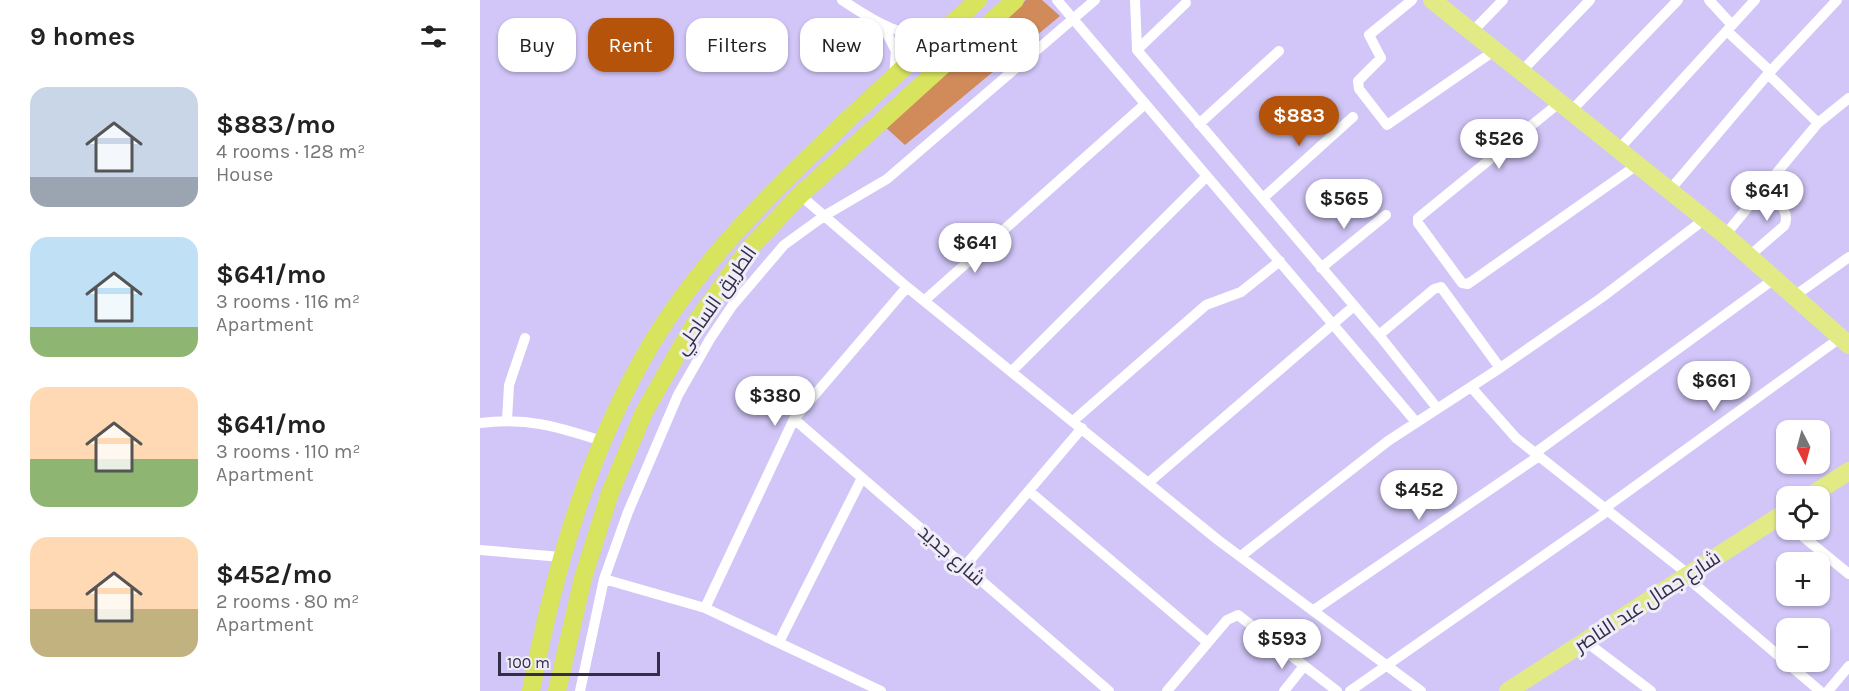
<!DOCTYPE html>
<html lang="en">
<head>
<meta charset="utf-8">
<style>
  :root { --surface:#fff; --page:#f6f6f6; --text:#222; --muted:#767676; --accent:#b45309 }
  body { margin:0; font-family:Karla,Cairo,sans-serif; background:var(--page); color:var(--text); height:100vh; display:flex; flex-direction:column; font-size:22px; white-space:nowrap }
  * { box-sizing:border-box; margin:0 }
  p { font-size:20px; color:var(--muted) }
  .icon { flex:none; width:33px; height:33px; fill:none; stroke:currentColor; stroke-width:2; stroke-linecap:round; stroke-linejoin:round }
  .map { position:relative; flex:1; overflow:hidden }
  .panel { display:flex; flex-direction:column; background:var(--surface); width:480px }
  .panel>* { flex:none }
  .guide { position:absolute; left:18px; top:18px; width:570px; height:54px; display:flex; gap:12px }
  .needle { width:39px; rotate:174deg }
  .tools { position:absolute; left:1296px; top:420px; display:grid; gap:12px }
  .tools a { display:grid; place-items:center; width:54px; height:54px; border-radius:12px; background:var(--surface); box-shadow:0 2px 4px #0004; font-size:30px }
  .scale { position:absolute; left:18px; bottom:15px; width:162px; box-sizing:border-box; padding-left:6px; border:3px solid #332e46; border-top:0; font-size:16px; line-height:21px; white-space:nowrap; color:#332e46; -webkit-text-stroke:4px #f0edfa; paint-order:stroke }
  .price { position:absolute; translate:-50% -51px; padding:0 14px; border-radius:21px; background:#fff; color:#222; font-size:20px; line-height:39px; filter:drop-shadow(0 2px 3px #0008) }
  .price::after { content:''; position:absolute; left:50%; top:36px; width:18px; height:14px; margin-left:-9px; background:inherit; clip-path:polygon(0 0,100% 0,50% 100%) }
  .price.active { background:var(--accent); color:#fff }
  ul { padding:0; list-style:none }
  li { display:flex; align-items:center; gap:18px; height:150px; padding:0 30px }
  li span { display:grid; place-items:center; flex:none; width:168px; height:120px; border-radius:18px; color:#555 }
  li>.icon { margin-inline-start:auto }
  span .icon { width:72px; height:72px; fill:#fffc; stroke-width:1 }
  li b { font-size:26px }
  h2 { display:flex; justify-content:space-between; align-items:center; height:72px; padding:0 30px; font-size:26px }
  .tag { padding:0 21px; border-radius:18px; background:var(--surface); box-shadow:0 2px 4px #0004; font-size:21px; line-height:54px }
  .tag.active { background:var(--accent); color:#fff }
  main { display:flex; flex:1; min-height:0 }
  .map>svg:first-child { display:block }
  .green { fill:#d18a59 }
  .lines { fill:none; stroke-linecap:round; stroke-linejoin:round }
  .minor { stroke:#fff; stroke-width:10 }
  .primary { stroke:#e2ea86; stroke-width:18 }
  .trunk { stroke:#d8e35e; stroke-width:18 }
  .labels { text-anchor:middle; stroke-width:6; stroke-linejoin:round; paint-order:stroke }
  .street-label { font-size:20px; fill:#332e46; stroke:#f0edfa }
</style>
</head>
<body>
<main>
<section class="panel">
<h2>9 homes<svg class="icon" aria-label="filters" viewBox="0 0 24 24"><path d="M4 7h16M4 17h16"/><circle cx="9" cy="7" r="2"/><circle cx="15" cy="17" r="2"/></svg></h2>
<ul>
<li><span style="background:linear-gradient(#c9d6e8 75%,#9aa5b1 0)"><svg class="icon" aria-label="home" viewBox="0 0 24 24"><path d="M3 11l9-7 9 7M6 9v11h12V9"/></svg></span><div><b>$883/mo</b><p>4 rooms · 128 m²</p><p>House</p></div></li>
<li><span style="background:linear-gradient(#bfe0f5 75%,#8fb573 0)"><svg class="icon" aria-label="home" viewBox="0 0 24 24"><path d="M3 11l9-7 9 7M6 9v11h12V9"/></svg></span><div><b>$641/mo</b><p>3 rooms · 116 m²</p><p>Apartment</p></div></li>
<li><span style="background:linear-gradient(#ffd9b3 60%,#8fb573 0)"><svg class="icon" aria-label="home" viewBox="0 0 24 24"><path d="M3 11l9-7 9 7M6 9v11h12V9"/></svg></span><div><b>$641/mo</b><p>3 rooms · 110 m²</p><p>Apartment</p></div></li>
<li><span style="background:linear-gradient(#ffd9b3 60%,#c2b280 0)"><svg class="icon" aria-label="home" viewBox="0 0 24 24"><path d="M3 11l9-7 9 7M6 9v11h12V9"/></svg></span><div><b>$452/mo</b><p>2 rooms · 80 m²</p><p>Apartment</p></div></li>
</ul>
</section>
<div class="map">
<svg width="1369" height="691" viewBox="0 0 1369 691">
  <rect width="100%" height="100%" fill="#d1c6f7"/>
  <!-- green -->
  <path class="green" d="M546,0h16l18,16 -155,129 -22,-20z"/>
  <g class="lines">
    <!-- minor -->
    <path class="minor" d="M362,0c31,20 59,42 98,30
      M577,0l359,422
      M655,0l2,50 242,285 58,73
      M932,0l-43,35 12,23 -23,23 1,8 28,36 107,-74
      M1229,0l23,25
      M403,26l13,25 -2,25
      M1247,31l44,41
      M991,33l32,-33
      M657,50l49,-47
      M1040,73l70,-73
      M1288,74l50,49
      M1079,103l-141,115v5l44,60 6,1 169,-119
      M1090,112l108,-112
      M719,124l80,-73
      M1138,150l137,-150
      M1189,191l99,-117 69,-74
      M320,195l107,92 311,253 203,151
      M783,198l90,-81
      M1245,235l93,-112 31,-25
      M1268,257l36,-31c8,-14 -9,-28 -18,-40
      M841,268l65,-53
      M1313,297l56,-40
      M445,300l219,-195
      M899,335l55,-46 7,-2 59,81
      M532,371l195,-195
      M991,387l45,51 172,136
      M314,419l315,272
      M27,420l2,-35 16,-47
      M593,421l133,-116 35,-13 39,-31
      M0,423c47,-6 78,4 122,18
      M1055,453l239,-174
      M668,483l206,-177
      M549,491l178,151
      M1125,508l235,-170
      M1315,530l54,44
      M0,550l81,7
      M761,556l147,-115 112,-73 101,-70 104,-79
      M485,566l117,-138
      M1205,576l135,115
      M124,579l101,29 176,83
      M225,608l89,-189 113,-132
      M834,610l225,-154
      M1105,641l66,50
      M299,642l83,-164
      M100,691l24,-112 24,-67 50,-117 32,-56 22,-33 52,-61 40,-29 63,-37 208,-179
      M687,691l60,-71 11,-5 99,76
      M804,691l20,-25
      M870,691l259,-181
      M1348,691l21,-25"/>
    <!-- primary -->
    <path class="primary" d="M952,0l293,235 124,110
      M1330,496l39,-25
      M1028,691l278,-179"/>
    <!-- trunk -->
    <path class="trunk" d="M51,691c23,-121 58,-243 122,-350 50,-82 119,-149 188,-215 45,-42 91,-85 137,-126
      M77,691l26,-113 27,-85 34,-81 50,-87 53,-74 53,-56 215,-195"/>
  </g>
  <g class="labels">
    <!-- street labels -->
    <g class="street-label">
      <text transform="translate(235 300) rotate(-55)" y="7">الطريق الساحلي</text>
      <text transform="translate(472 555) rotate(41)" y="7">شارع جديد</text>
      <text transform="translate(1167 601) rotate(-33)" y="7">شارع جمال عبد الناصر</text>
    </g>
  </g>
</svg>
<div class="tools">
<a><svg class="needle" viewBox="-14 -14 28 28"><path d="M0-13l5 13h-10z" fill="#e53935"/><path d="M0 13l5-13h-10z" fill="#767676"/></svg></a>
<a><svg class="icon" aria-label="locate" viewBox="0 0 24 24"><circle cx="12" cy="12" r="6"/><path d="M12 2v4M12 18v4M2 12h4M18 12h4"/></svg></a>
<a>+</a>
<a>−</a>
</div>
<div class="scale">100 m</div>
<b class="price active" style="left:819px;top:147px">$883</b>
<b class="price" style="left:1019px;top:170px">$526</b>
<b class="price" style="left:1287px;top:222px">$641</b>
<b class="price" style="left:864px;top:230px">$565</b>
<b class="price" style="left:495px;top:274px">$641</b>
<b class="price" style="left:1234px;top:412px">$661</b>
<b class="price" style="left:295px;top:427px">$380</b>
<b class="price" style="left:939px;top:521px">$452</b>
<b class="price" style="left:802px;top:670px">$593</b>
<div class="guide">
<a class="tag">Buy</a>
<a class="tag active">Rent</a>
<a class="tag">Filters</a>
<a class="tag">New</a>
<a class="tag">Apartment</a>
</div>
</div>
</main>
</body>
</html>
